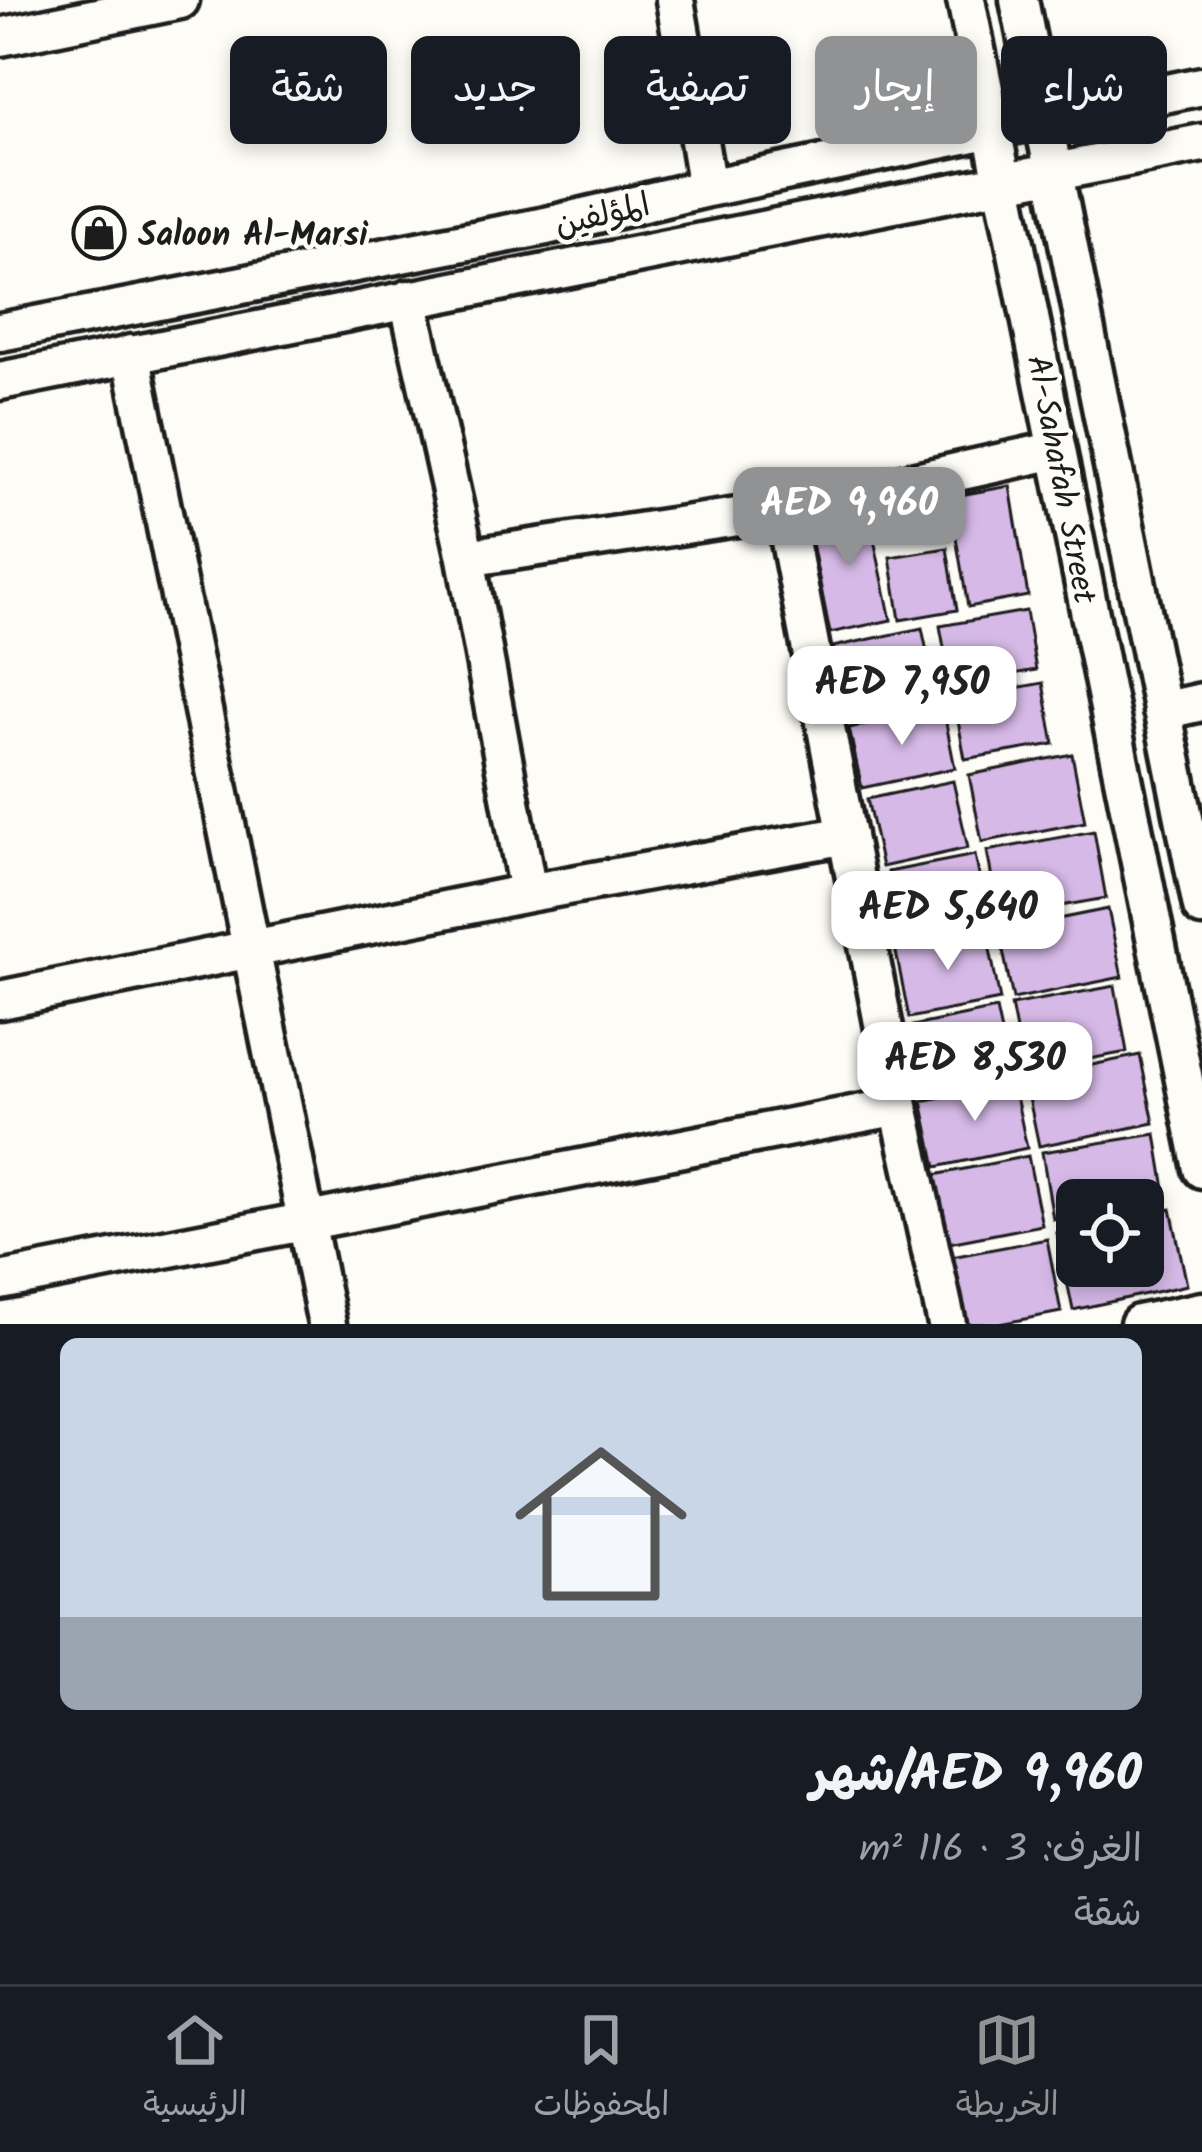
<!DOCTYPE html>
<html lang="ar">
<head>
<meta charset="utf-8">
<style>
  :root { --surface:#171b24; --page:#242831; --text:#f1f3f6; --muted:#9ea1a6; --line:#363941; --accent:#919294 }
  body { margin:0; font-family:Kalam,"Playpen Sans Arabic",sans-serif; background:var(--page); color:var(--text); direction:rtl; height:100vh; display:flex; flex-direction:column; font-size:45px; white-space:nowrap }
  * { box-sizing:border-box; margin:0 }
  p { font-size:39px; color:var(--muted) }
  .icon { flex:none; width:66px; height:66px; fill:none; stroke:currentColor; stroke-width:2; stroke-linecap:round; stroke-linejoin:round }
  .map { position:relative; height:1324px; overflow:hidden; direction:ltr }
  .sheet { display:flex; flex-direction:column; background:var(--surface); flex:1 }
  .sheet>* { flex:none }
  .guide { position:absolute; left:36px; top:36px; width:1131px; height:108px; direction:rtl; display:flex; gap:24px }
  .controls { position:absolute; left:1056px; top:1179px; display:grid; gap:24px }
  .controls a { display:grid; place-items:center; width:108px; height:108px; border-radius:18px; background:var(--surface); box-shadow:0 6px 18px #0003; font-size:60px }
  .price { position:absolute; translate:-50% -102px; padding:0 27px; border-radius:24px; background:#fff; color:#222; font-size:39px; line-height:78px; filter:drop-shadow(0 3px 6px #0008) }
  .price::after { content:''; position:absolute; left:50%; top:72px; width:36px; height:27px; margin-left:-18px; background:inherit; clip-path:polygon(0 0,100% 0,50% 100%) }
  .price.active { background:var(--accent); color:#fff }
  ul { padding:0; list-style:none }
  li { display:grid; align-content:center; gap:24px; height:636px; padding:0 60px }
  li+li { border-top:3px solid var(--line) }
  li span { display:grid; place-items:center; height:372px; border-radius:18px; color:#555 }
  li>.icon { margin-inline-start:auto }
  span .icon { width:216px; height:216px; fill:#fffc; stroke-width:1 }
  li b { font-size:51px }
  .chip { padding:0 42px; border-radius:18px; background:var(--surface); box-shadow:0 6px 18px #0003; font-size:42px; line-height:108px }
  .chip.active { background:var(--accent); color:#fff }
  .tabs { display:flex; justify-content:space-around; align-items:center; height:168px; border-top:3px solid var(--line); background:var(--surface); font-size:33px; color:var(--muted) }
  .tabs a { display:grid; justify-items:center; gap:6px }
  .tabs .active { color:var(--accent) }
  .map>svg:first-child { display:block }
  .building { fill:#d6b9e7; stroke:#1c1c1c; stroke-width:3 }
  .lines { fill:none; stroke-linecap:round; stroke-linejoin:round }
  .minor-casing { stroke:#1c1c1c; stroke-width:45 }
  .minor { stroke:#fdfcf7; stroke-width:36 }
  .labels { text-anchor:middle; stroke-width:9; stroke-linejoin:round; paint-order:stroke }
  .street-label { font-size:33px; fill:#1c1c1c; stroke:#fdfcf7 }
  .poi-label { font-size:33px; font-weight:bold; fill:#1c1c1c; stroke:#fdfcf7; text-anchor:start }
</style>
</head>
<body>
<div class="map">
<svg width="1202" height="1324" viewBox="0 0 1202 1324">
  <rect width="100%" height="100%" fill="#fdfcf7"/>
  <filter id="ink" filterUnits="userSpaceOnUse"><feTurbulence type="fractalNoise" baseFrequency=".00833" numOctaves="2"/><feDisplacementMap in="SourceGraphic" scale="24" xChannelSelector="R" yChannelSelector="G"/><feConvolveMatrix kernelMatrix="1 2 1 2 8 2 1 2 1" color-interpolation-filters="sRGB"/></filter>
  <g filter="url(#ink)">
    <!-- building -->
    <path class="building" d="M1010,486l18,110 -60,11 -19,-110z
      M867,506l24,114 -61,13 -23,-115z
      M947,548l10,62 -57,10 -10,-63z
      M1026,611l10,59 -85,15 -11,-59z
      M922,628l13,61 -89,19 -13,-61z
      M1043,683l11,61 -89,15 -11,-60z
      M943,708l12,60 -93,20 -13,-60z
      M1072,754l13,68 -103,20 -13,-67z
      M953,781l15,67 -86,19 -15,-68z
      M1094,831l12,67 -107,19 -12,-66z
      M975,855l13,65 -87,17 -13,-65z
      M1108,909l14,68 -109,22 -14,-68z
      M986,929l14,71 -91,18 -14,-71z
      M1115,986l12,66 -103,19 -13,-66z
      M996,1009l14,65 -83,18 -14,-66z
      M1140,1055l14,68 -115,23 -14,-67z
      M1013,1082l14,66 -91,19 -14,-66z
      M1156,1134l11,67 -24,4v-5h-66v15l-24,4 -11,-67z
      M1028,1156l14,69 -93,18 -14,-68z
      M1171,1209l16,76 -114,25 -16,-77 20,-4v37h66v-51z
      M1047,1239l14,73 -62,12h-41l-12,-66z"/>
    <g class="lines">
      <!-- minor casing -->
      <g class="minor-casing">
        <path id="minor" d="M675,0l32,188
          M966,0l236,1169
          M1019,0l183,907
          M0,37l180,-37
          M408,299l58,259 62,335
          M0,332l546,-106 161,-38 495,-102
          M131,354l196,970
          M0,381l1202,-238
          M784,510l115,596 48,218
          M466,558l318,-48 273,-60
          M1162,711l40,-9
          M0,1000l528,-107 319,-58
          M0,1281l899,-175
          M1139,1324l63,-13"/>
      </g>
      <!-- minor -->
      <use href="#minor" class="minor"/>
    </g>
  </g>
  <!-- icons -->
  <defs>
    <g id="shop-ring" transform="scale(2.7)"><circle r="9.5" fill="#fdfcf7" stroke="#1c1c1c" stroke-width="1.5"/><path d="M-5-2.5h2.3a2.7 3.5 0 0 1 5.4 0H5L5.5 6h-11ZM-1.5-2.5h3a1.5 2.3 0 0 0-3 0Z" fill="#1c1c1c"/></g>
  </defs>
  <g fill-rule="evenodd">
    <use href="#shop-ring" x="99" y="233"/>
  </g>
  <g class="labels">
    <!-- street labels -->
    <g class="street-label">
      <text transform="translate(602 213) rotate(-13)" y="12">المؤلفين</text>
      <text transform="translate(1063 479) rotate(79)" y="12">Al-Sahafah Street</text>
    </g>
    <!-- poi labels -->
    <g class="poi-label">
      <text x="138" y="245">Saloon Al-Marsi</text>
    </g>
  </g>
</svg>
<div class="controls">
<a><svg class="icon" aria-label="locate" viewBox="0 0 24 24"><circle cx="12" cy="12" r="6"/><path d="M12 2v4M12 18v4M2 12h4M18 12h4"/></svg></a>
</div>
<b class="price active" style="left:849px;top:569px">AED 9,960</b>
<b class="price" style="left:902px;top:748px">AED 7,950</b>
<b class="price" style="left:948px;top:973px">AED 5,640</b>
<b class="price" style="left:975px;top:1124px">AED 8,530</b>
<div class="guide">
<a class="chip">شراء</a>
<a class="chip active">إيجار</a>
<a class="chip">تصفية</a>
<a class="chip">جديد</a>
<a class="chip">شقة</a>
</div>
</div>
<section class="sheet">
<ul>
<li><span style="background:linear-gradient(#c9d6e8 75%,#9aa5b1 0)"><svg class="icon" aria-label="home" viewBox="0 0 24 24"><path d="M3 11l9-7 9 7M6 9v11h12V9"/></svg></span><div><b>AED 9,960/شهر</b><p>الغرف: 3 · 116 m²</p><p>شقة</p></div></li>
</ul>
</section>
<nav class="tabs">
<a class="active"><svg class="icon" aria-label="map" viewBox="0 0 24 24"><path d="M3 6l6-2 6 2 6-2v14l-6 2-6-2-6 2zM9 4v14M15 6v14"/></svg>الخريطة</a>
<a><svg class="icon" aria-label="saved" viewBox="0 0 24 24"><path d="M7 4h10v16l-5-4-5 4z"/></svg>المحفوظات</a>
<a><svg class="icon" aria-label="home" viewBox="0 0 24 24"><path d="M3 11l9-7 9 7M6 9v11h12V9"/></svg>الرئيسية</a>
</nav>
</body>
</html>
